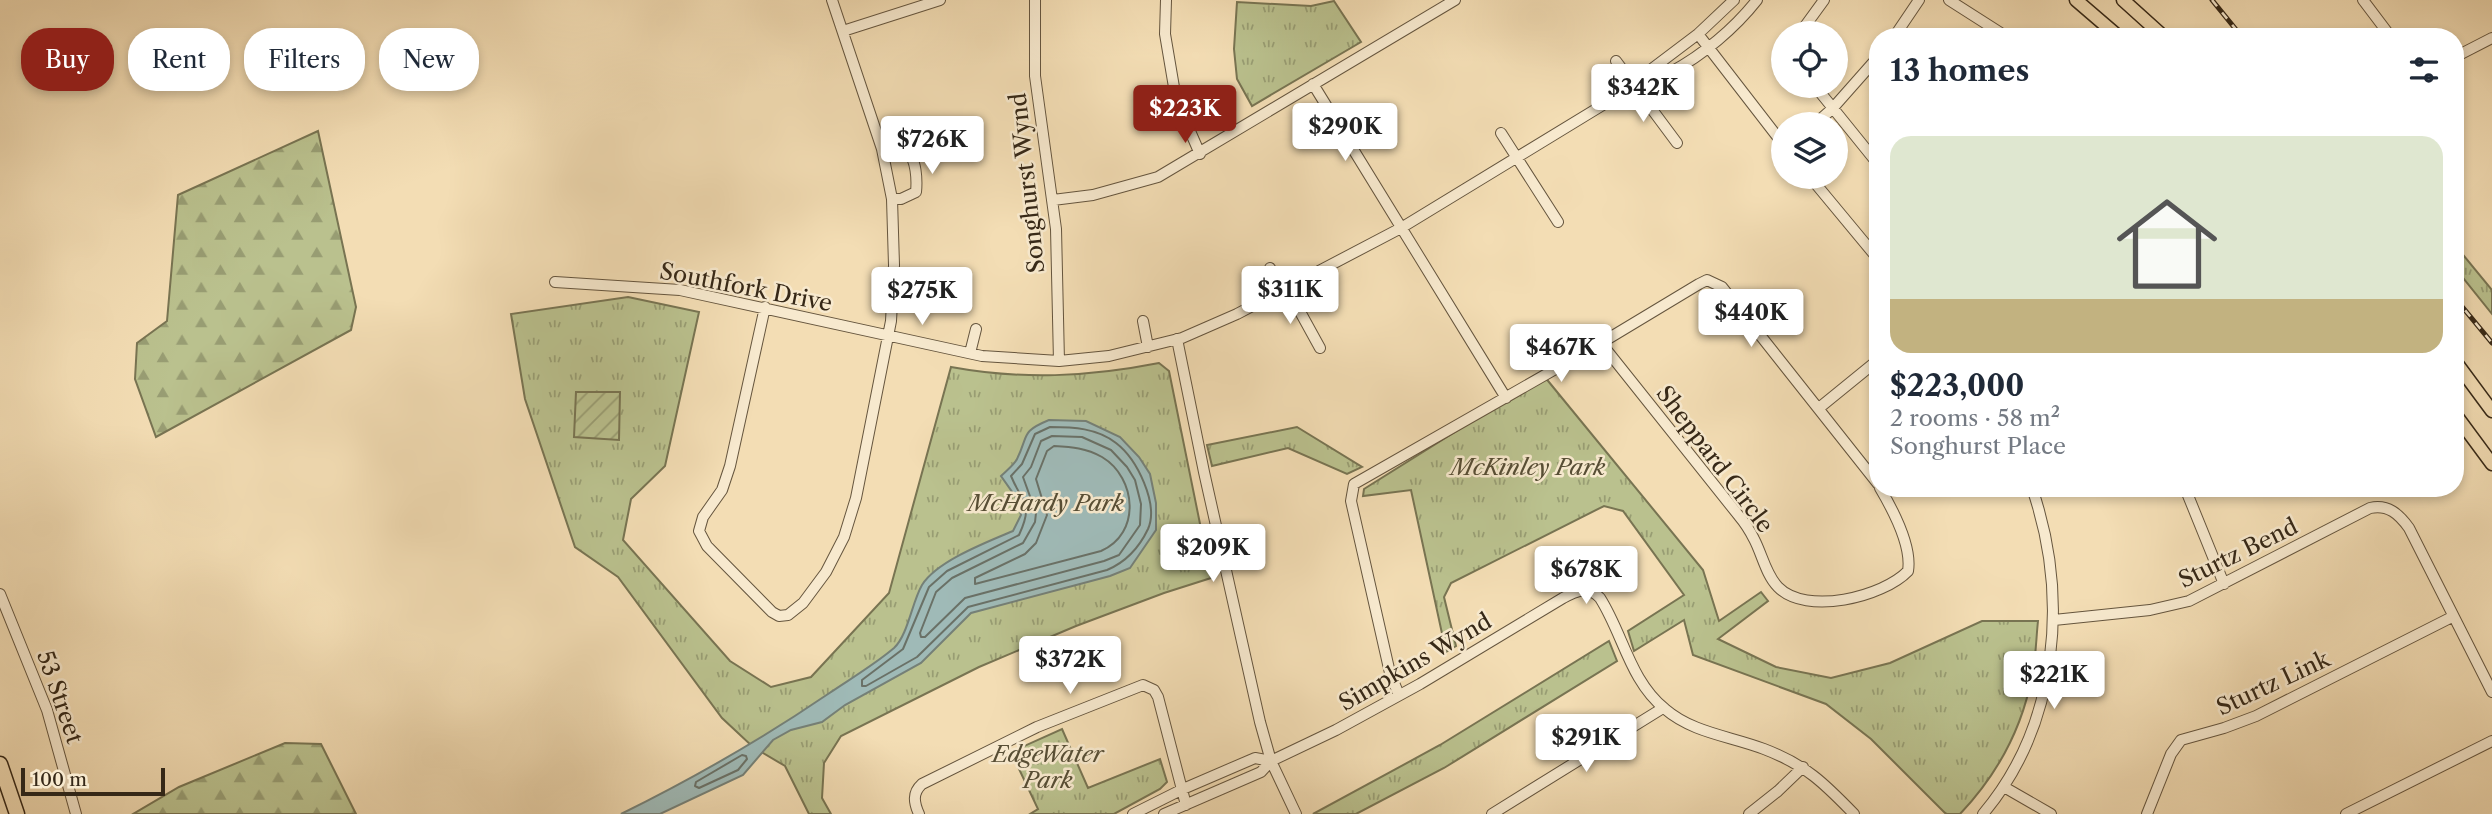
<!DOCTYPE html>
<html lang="en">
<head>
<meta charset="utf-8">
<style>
  :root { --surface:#fff; --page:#f2f2f3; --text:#1f2937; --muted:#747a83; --line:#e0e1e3; --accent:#8f2418 }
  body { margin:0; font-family:"Libre Caslon Text",serif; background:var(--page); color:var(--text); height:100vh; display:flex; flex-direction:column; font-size:26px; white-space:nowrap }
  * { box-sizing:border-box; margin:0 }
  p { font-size:23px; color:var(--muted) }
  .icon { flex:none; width:38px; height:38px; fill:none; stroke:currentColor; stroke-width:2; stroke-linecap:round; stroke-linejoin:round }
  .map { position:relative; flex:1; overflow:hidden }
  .sheet { position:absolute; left:1869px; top:28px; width:595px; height:469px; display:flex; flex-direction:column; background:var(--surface); border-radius:28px; box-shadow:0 4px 10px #0003 }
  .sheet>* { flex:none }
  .guide { position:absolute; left:21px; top:28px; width:665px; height:63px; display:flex; gap:14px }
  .fabs { position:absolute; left:1771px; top:21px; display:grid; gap:14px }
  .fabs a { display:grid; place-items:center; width:77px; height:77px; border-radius:50%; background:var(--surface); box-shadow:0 4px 10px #0003; font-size:35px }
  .scale { position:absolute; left:21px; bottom:18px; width:144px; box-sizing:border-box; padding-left:7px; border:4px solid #362817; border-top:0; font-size:19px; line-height:24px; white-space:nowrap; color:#362817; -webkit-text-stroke:5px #f7e9ce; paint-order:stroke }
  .price { position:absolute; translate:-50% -60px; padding:0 16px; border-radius:7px; background:#fff; color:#222; font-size:23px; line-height:46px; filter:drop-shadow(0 2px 4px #0008) }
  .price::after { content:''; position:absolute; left:50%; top:42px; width:21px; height:16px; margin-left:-10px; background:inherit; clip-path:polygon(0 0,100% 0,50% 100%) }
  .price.on { background:var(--accent); color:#fff }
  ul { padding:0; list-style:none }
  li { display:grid; align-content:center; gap:14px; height:371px; padding:0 21px }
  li+li { border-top:2px solid var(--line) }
  li span { display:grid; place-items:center; height:217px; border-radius:21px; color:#555 }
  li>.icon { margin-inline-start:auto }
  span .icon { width:126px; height:126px; fill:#fffc; stroke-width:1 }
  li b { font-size:30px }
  h2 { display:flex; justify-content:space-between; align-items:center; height:84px; padding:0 21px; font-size:30px }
  .chip { padding:0 24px; border-radius:28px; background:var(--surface); box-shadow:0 4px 10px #0003; font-size:24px; line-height:63px }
  .chip.on { background:var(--accent); color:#fff }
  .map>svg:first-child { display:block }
  .forest { fill:url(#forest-firs); stroke:#787452; stroke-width:2 }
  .park { fill:url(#park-tufts); stroke:#787452; stroke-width:2 }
  .garden { fill:url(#garden-furrows); stroke:#787452; stroke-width:2 }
  .water { fill:#9fbab7; stroke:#758077; stroke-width:2 }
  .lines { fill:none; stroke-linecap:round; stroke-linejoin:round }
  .shore { stroke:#6a7167; stroke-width:2 }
  .minor-casing { stroke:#65553e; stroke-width:12 }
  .major-casing { stroke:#362817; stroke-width:15 }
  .highway-casing { stroke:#362817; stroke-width:17 }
  .minor { stroke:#f7e9ce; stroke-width:10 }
  .major { stroke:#f3ddb4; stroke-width:12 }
  .highway { stroke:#f3ddb4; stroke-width:14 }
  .rail-casing { stroke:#362817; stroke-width:5 }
  .rail { stroke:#f7e9ce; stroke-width:2.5; stroke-dasharray:8; stroke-linecap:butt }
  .labels { text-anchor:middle; stroke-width:5; stroke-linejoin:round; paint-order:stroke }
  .street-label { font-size:23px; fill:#362817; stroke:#f7e9ce }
  .park-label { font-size:23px; font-style:italic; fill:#574e35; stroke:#f7e9ce }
</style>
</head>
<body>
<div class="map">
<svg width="2492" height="814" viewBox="0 0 2492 814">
  <defs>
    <pattern id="forest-firs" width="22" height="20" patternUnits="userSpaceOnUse" patternTransform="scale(1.75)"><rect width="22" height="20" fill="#bac18e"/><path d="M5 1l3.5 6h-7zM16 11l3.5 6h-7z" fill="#989d73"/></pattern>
    <pattern id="park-tufts" width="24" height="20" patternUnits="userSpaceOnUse" patternTransform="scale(1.75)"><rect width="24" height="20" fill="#bac18e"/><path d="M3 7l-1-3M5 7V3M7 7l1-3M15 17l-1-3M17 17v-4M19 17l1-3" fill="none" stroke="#989d73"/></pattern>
    <pattern id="garden-furrows" width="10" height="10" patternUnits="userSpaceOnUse" patternTransform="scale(1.75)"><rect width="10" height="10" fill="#bac18e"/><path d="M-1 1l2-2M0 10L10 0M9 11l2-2" fill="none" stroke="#989d73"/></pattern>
  </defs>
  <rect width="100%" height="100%" fill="#f3ddb4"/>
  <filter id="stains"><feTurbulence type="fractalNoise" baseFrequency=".00286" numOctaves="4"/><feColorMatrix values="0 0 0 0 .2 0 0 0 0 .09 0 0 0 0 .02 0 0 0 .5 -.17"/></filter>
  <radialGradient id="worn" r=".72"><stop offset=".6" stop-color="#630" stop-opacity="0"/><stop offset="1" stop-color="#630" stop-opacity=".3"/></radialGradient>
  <!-- forest -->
  <path class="forest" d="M318,131l38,176 -5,23 -195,107 -21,-58 2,-36 30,-22 11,-126z
    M285,743l36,1 35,70h-223l46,-27z"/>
  <!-- park -->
  <path class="park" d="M1334,1l27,41 -109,64 -15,-27 -3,-30 3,-47 74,4z
    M2455,245l37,45v24l-37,-46z
    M628,297l71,15 -34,154 -34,33 -8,41 107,121 41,26 40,-10 78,-84 62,-226c71,13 137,10 208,-4l10,8 42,207 -47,15 -88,33 -97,41 -138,69 -17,27 -2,35 9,16h-22l-24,-48 -32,-19 -31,-29 -104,-141 -43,-30 -50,-148 -14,-85z
    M1544,376l159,194 16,51 42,-29 7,9 -50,38 58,28 55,11 59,-15 92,-42h56c-2,18 -2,37 -6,55 -10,53 -35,99 -72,138h-14l-75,-75 -45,-35 -133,-49 -9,-35 -50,31 -6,-20 56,-36 -61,-84 -19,-5 -153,77 -7,14 12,49 -10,6 -35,-162 -48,6 1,-7z
    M1297,427l65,40 -15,7 -59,-26 -76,18 -5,-21z
    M1609,641l8,20 -173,107 -88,46h-43l127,-69z
    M1062,729l26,59 72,-29 7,23 -7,7 -46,25h-84l8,-5 -27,-57z"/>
  <!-- garden -->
  <path class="garden" d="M576,392h44l-1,48 -45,-3z"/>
  <!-- water -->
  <path class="water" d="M1049,420l37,1 34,16 19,20 11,17 6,29v27l-26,38 -20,8 -139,37 -50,50 -76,42 -23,17 -31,8 -18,10 -30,35 -83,39h-39c71,-35 141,-75 207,-120 22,-15 46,-29 66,-46 14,-13 18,-46 28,-63 15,-24 65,-43 91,-54l8,-16 -6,-19 -14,-20c5,-5 13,-11 16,-17 12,-24 3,-27 32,-39z"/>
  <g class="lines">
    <!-- shore -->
    <path class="shore" d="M1050,427c23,0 47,1 66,16 21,16 43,61 32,86 -9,19 -22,33 -41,41l-139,37 -51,50 -51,29h-4v-6l41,-31 26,-62 18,-16 72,-36c15,-32 3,-32 -8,-59l11,-12 13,-30z
      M1052,436l30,1 29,13 16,17 8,13 6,24 -1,21 -21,30 -15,6 -139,37 -40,39h-4l-1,-4 16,-41 16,-14 71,-35 12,-21 1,-9 -13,-36 8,-10 10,-26z
      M1054,446c18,1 32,2 48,11 35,21 39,77 -1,94l-126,33v-6l50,-24 11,-11 11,-28 -11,-36 11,-28z
      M742,755l4,1 1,3 -9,11 -39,18 -4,-2 1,-4z"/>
    <!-- minor casing -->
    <g class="minor-casing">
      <path id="minor" d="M1035,0v76l21,153 3,132
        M1166,0l-1,34 11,65 24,55
        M1949,0l58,37
        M2363,0l28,37
        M843,31l97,-31
        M1800,33l24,-33
        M1698,34l85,110
        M1894,37l25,-37
        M2455,57l37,-19
        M1616,61l61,82
        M1640,81l13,-13 45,-34 36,-34
        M1313,84l193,314
        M1815,86l63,78
        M1815,124l17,-15 46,-52
        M1501,133l57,89
        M882,149c7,1 18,0 24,3 11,5 11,30 10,40l-15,7h-9
        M1810,177l68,82
        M1053,200l40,-5 65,-18 297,-177
        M1270,268l12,23
        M555,282l125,8 302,66 77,5 50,-5 73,-18 55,-24 164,-86 233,-142c12,-5 25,-9 37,-14 32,-17 64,-44 86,-72
        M1287,288l33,60
        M765,307l-35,159 -8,24 -19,27 -4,14 8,15 65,66 7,4 9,-1 15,-12 23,-31 18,-35 12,-39 35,-177 3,-56 -2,-66 -10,-50 -50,-149
        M1143,321l5,26
        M1177,339l27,133 56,250 11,39 25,53
        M1601,343l138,173c6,7 11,15 15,23 8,15 12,36 24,48 28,29 105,10 130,-16 4,-24 -15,-61 -28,-83
        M970,353l6,-24
        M1819,408l59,-48
        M2185,488l39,96
        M0,594l47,116 29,104
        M2054,620l96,-10 39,-9 181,-93c18,-4 29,6 39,20l83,164
        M1399,695l-9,-22 -39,-172 3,-17 247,-141 98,-59 8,-4 15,7 156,197
        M2004,787l47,27
        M919,814c-5,-11 -7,-21 3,-30l115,-57 106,-42 11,5 4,7 28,108
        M1133,814l50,-25 72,-31 16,3
        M1164,814l97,-42 10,-11 65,-31 84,-46 143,-86c13,-7 25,-13 37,0 23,36 30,83 65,111 28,24 65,27 99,40 42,16 60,34 90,65
        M1492,814l171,-106
        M1749,814l29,-23 25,-24
        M1983,814c76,-90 86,-218 49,-326
        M2147,814l24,-60 10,-14 43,-12 32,-12 196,-99
        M2346,814l146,-73"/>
    </g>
    <!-- major casing -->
    <g class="major-casing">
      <path id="major" d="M2076,0l43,37
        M2123,0l41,37
        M2455,361l37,50
        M2455,414l37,50"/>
    </g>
    <!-- highway casing -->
    <g class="highway-casing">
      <path id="highway" d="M0,764l17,50"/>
    </g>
    <!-- minor -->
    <use href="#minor" class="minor"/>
    <!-- major -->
    <use href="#major" class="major"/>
    <!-- highway -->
    <use href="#highway" class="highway"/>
    <!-- rail casing -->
    <g class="rail-casing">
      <path id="rail" d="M2212,0l30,37
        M2455,298l37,45"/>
    </g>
    <!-- rail -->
    <use href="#rail" class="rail"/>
  </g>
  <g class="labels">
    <!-- street labels -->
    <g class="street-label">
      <text transform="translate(1027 183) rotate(-96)" y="8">Songhurst Wynd</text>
      <text transform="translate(746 287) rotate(11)" y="8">Southfork Drive</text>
      <text transform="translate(1715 459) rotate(53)" y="8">Sheppard Circle</text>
      <text transform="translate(2238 553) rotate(-26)" y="8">Sturtz Bend</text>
      <text transform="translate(1415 662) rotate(-30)" y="8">Simpkins Wynd</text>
      <text transform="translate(2273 683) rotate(-25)" y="8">Sturtz Link</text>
      <text transform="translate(60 697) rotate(71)" y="8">53 Street</text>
    </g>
    <!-- park labels -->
    <g class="park-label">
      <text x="1528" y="475">McKinley Park</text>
      <text x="1046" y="511">McHardy Park</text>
      <text x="1048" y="762">EdgeWater<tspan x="1048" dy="26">Park</tspan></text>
    </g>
  </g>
  <rect width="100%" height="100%" filter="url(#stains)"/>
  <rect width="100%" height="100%" fill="url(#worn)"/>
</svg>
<div class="fabs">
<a><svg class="icon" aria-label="locate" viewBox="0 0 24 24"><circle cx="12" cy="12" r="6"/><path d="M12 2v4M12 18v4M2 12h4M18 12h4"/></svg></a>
<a><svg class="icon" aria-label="layers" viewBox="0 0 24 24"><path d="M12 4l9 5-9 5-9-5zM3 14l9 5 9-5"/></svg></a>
</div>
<div class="scale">100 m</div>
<b class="price" style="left:1643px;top:124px">$342K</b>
<b class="price on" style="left:1185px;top:145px">$223K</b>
<b class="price" style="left:1345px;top:163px">$290K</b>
<b class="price" style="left:932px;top:176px">$726K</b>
<b class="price" style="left:1290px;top:326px">$311K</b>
<b class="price" style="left:922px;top:327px">$275K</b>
<b class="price" style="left:1751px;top:349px">$440K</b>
<b class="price" style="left:1561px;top:384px">$467K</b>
<b class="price" style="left:1213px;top:584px">$209K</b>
<b class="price" style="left:1586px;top:606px">$678K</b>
<b class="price" style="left:1070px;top:696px">$372K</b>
<b class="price" style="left:2054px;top:711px">$221K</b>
<b class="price" style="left:1586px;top:774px">$291K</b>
<div class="guide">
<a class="chip on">Buy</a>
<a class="chip">Rent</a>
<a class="chip">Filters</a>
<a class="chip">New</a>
</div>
<section class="sheet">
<h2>13 homes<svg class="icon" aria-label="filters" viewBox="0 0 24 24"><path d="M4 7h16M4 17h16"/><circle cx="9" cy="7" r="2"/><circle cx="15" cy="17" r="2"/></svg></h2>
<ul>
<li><span style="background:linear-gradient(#dfe7d0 75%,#c2b280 0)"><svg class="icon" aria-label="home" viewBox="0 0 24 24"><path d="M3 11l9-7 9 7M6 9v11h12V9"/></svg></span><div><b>$223,000</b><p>2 rooms · 58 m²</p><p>Songhurst Place</p></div></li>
</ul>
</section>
</div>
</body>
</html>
